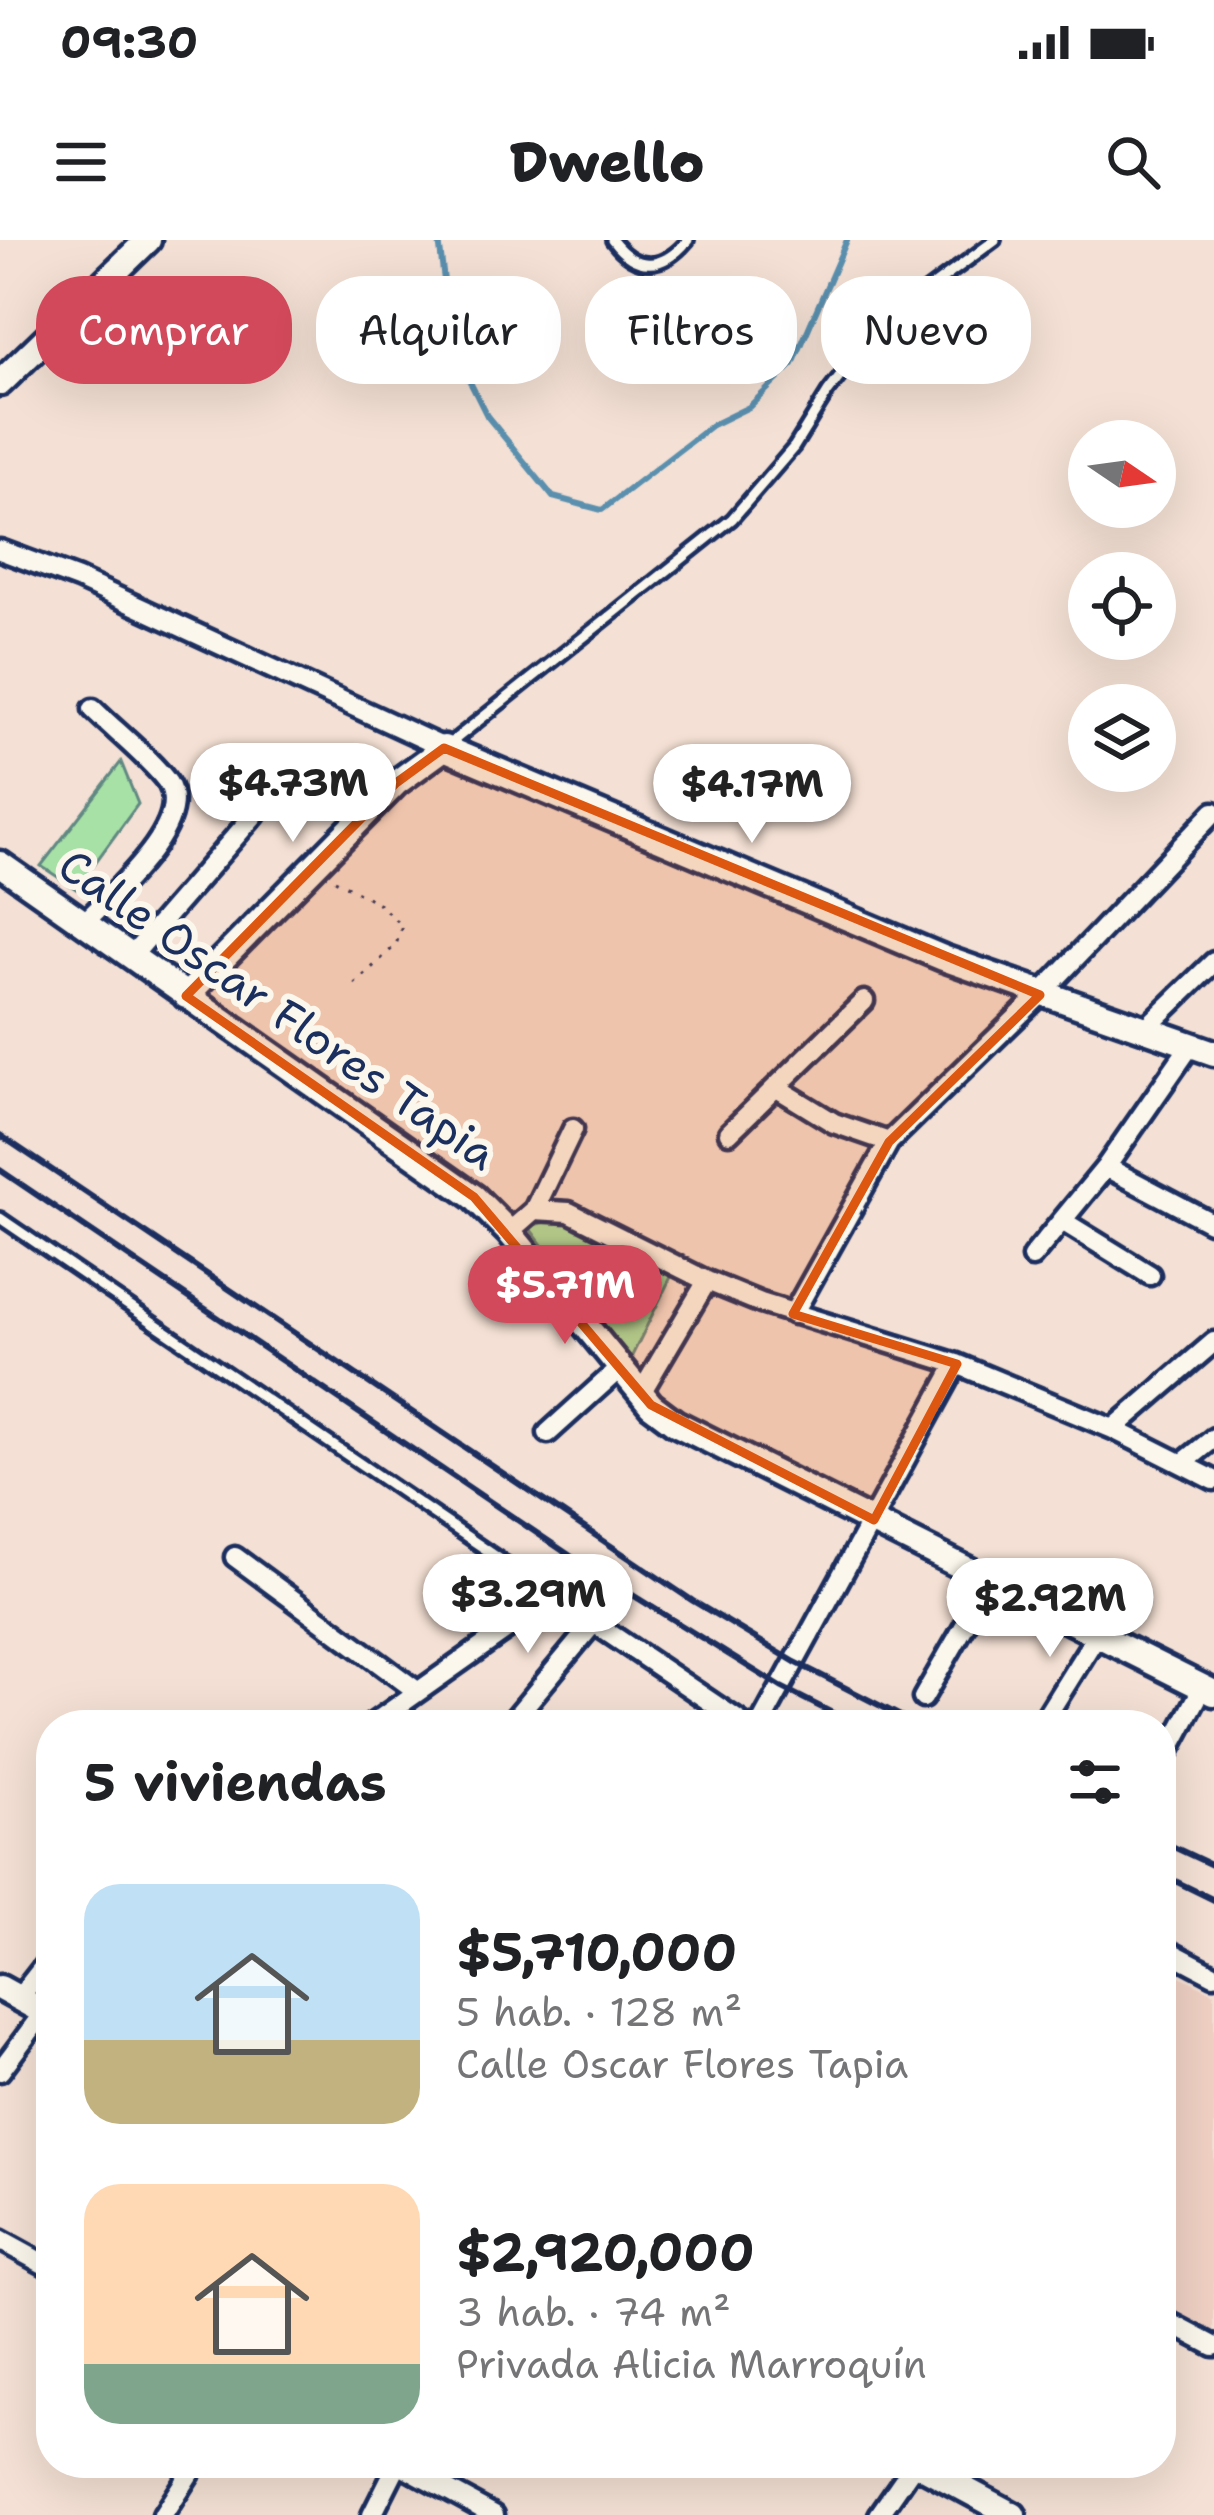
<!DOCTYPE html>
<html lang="es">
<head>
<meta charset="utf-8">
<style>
  :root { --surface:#fff; --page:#f6f6f6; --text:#202124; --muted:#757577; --accent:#d1495b }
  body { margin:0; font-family:"Shantell Sans",sans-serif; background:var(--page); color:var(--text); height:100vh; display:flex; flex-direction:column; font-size:45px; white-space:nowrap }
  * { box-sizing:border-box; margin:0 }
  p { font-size:39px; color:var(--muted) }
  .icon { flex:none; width:66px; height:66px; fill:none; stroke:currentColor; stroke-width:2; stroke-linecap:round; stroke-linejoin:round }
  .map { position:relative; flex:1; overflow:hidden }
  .drawer { position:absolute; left:36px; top:1470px; width:1140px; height:768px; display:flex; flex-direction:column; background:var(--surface); border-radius:48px; box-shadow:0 12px 48px #0002 }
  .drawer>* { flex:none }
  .banner { position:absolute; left:36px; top:36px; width:1143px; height:108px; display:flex; gap:24px }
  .needle { width:78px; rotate:103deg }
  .controls { position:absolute; left:1068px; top:180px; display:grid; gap:24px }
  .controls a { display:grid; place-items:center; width:108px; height:108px; border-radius:50%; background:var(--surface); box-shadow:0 12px 48px #0002; font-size:60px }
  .price { position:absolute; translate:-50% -102px; padding:0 27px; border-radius:42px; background:#fff; color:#222; font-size:39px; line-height:78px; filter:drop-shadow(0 3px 6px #0008) }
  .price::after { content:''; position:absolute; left:50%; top:72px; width:36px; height:27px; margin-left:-18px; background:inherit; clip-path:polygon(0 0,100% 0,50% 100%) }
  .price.current { background:var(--accent); color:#fff }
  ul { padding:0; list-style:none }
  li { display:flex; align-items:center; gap:36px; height:300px; padding:0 48px }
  li span { display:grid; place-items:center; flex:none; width:336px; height:240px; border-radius:36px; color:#555 }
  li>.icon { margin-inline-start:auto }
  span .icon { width:144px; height:144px; fill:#fffc; stroke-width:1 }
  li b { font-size:51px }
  h2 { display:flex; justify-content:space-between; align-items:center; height:144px; padding:0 48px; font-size:51px }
  .tag { padding:0 42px; border-radius:48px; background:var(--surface); box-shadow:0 12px 48px #0002; font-size:42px; line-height:108px }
  .tag.current { background:var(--accent); color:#fff }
  .status { display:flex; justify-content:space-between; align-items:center; height:84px; padding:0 60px; background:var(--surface); direction:ltr }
  .status svg { height:33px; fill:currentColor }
  header { display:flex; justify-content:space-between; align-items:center; height:156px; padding:0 48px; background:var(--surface); font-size:54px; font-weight:800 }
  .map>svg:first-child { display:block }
  .built { fill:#efd0c3 }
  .green { fill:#a7e1a6; stroke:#618882; stroke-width:3 }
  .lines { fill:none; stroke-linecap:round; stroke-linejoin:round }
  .stream { stroke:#5a8fae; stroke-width:6 }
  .lane-casing { stroke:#1b2f5e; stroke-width:18 }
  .street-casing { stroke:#1b2f5e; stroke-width:27 }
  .secondary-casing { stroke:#1b2f5e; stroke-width:33 }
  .path { stroke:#1b2f5e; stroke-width:3; stroke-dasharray:3 9; stroke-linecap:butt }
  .lane { stroke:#fbf7ec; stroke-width:9 }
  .street { stroke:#fbf7ec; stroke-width:18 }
  .secondary { stroke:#fbf7ec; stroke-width:24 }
  .rail { stroke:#1b2f5e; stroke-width:6 }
  .marked { fill:#de5710; fill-opacity:0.2; stroke:#de5710; stroke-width:9; stroke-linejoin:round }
  .labels { text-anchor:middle; stroke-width:12; stroke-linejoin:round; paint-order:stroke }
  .street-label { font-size:45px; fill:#1b2f5e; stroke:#fbf7ec }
</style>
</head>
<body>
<div class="status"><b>09:30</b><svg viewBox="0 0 49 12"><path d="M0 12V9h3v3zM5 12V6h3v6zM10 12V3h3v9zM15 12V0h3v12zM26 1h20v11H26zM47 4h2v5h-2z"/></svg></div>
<header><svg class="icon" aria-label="menu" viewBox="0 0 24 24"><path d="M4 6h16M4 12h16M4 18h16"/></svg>Dwello<svg class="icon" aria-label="search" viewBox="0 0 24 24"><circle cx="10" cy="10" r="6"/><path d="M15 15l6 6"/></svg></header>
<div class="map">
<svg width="1214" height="2275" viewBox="0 0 1214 2275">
  <rect width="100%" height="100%" fill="#f4e0d4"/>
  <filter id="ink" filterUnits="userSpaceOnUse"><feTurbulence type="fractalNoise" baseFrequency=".00833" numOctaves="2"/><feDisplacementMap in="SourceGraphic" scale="24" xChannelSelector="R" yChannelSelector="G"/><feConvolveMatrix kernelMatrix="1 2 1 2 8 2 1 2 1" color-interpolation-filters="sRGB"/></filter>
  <g filter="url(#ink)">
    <!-- built -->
    <path class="built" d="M1161,1727l53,26v350l-53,-27z"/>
    <!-- green -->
    <path class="green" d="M121,522l17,42 -62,85 -35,-23z
      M561,979l110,58 -42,85 -101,-136z"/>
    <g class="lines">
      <!-- stream -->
      <path class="stream" d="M439,0l13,106 35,70 66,81 49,13 110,-85 37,-18 44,-43 54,-124"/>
      <!-- lane casing -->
      <g class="lane-casing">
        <path id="lane" d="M612,0c24,32 51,30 76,0
          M448,505l284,-226 62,-72 34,-55 51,-66 116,-86
          M0,978l554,378"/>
      </g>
      <!-- street casing -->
      <g class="street-casing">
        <path id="street" d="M0,310l78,29 366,169
          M84,683c26,-28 110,-98 84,-140 -14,-21 -55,-54 -75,-74
          M131,717l124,-143
          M1145,789l69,-67
          M777,848l57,35 55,19
          M729,893l135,-132
          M1106,927l104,55
          M534,970l39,-81
          M1064,982l86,53
          M509,992l25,-22 35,2 138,69 54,22 196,61 156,65 101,51
          M1032,1017l74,-90 84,-121
          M793,1074l96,-172 151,-147 174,-183
          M641,1153l66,-112
          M1113,1189l101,-87
          M548,1193l72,-65
          M1183,1223l31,-25
          M235,1317l182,134
          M923,1458l68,-118
          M1047,1475l51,-82
          M371,1485l183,-129 191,129
          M509,1485l83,-100
          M760,1485l197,-361
          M1163,1522l40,-75
          M1161,1707l53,28
          M19,1758l32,-41
          M0,1831l44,-59
          M0,2000l51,28
          M1161,2078l53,28
          M398,2223l96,52
          M163,2275l33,-52
          M372,2275l26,-52
          M879,2275l36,-52"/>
      </g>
      <!-- secondary casing -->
      <g class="secondary-casing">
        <path id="secondary" d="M0,143l148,-143
          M0,624l474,333 35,35 142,173 24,18 539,270
          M186,756l210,-213 48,-35 499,210 271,95
          M0,1748l51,28
          M916,2223l97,52"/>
      </g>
      <!-- path -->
      <path class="path" d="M335,640l43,23 24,23 -6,19 -47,44"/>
      <!-- lane -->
      <use href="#lane" class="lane"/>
      <!-- street -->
      <use href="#street" class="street"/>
      <!-- secondary -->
      <use href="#secondary" class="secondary"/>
      <!-- rail -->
      <path class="rail" d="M0,895l693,466 102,61 123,63
        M0,930l581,393 200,124 75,38
        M1161,1601l53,25
        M1161,1634l53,26"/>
    </g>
  </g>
  <!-- marked area -->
  <path class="marked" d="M444,508l596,247 -151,147 -96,172 164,50 -83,156 -223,-115 -177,-208 -288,-201 210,-213z"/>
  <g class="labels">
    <!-- street labels -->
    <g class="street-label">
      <text transform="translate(278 769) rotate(35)" y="16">Calle Oscar Flores Tapia</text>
    </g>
  </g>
</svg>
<div class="controls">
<a><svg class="needle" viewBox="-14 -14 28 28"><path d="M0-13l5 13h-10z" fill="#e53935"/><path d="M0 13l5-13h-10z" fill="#757577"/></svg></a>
<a><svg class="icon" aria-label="locate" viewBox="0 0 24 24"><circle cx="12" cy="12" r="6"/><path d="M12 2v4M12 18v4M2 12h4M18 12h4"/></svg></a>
<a><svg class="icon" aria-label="layers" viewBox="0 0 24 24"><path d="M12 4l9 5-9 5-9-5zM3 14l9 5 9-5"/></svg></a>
</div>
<b class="price" style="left:293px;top:605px">$4.73M</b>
<b class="price" style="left:752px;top:606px">$4.17M</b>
<b class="price current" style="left:565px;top:1107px">$5.71M</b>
<b class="price" style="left:528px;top:1416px">$3.29M</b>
<b class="price" style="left:1050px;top:1420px">$2.92M</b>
<div class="banner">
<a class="tag current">Comprar</a>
<a class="tag">Alquilar</a>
<a class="tag">Filtros</a>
<a class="tag">Nuevo</a>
</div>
<section class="drawer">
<h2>5 viviendas<svg class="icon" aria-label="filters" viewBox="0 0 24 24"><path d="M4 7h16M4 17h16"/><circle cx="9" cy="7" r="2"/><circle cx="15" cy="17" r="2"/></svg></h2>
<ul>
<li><span style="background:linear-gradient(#bfe0f5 65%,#c2b280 0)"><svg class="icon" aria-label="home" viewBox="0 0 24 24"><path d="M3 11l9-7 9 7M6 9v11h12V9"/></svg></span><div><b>$5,710,000</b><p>5 hab. · 128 m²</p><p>Calle Oscar Flores Tapia</p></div></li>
<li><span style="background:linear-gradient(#ffd9b3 75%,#7fa58c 0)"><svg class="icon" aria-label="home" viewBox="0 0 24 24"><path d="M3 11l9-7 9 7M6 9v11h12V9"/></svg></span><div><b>$2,920,000</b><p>3 hab. · 74 m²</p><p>Privada Alicia Marroquín</p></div></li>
</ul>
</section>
</div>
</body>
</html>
